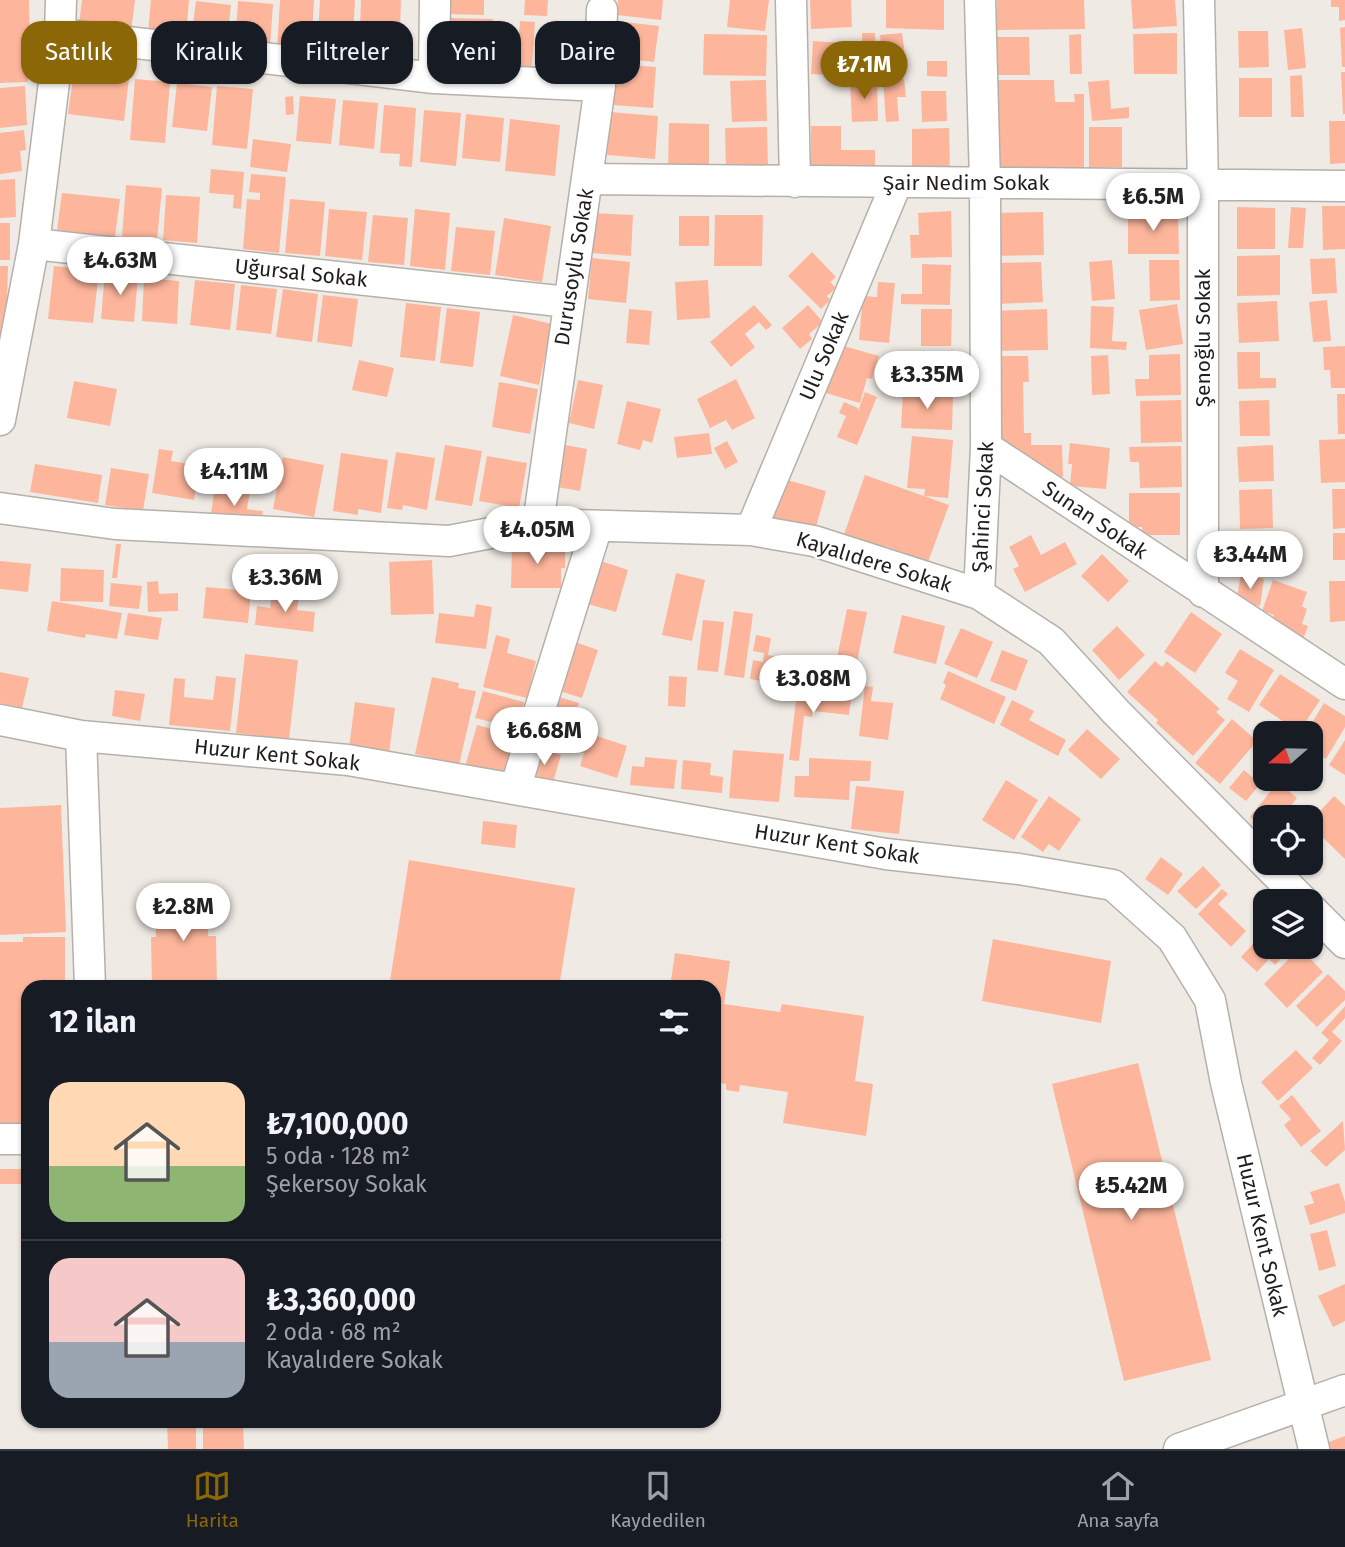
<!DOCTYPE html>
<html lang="tr">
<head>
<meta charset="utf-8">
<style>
  :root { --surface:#171b24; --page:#20242c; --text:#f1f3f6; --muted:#9ea1a6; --line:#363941; --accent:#8b6707 }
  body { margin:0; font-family:"Fira Sans",sans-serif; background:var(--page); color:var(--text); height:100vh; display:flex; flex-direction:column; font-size:26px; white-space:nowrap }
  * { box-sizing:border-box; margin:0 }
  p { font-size:23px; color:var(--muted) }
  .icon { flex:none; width:38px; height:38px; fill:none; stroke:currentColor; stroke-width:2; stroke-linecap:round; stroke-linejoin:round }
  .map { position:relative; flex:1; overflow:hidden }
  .drawer { position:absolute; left:21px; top:980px; width:700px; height:448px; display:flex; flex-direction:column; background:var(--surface); border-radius:21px; box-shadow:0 2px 5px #0004 }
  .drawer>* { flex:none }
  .guide { position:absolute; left:21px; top:21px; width:700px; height:63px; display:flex; gap:14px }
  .needle { width:46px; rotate:250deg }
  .buttons { position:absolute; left:1253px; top:721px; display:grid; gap:14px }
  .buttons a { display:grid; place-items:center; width:70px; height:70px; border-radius:14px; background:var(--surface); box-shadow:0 2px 5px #0004; font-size:35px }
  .price { position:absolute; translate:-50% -60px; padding:0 16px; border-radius:24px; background:#fff; color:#222; font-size:23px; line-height:46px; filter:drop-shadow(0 2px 4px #0008) }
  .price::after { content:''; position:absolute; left:50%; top:42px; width:21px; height:16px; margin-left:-10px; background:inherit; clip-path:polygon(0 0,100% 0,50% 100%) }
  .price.on { background:var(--accent); color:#fff }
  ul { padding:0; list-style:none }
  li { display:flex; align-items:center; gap:21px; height:175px; padding:0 28px }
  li+li { border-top:2px solid var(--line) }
  li span { display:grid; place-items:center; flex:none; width:196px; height:140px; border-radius:21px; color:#555 }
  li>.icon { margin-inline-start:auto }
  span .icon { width:84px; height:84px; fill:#fffc; stroke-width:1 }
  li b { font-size:30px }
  h2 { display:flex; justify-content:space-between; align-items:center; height:84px; padding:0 28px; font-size:30px }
  .chip { padding:0 24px; border-radius:21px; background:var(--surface); box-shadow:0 2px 5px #0004; font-size:24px; line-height:63px }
  .chip.on { background:var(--accent); color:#fff }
  .menu { display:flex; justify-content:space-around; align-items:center; height:98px; border-top:2px solid var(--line); background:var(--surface); font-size:19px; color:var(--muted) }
  .menu a { display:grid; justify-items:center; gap:4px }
  .menu .on { color:var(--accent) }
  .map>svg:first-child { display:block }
  .building { fill:#fdb69c }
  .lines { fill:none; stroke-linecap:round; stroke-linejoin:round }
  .street-casing { stroke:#b5b0aa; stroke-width:33 }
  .street { stroke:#fff; stroke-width:30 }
  .labels { text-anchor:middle; stroke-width:5; stroke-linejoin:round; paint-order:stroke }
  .street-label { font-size:21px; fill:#1f1e1b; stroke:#fff }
</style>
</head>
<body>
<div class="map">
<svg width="1345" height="1449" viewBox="0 0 1345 1449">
  <rect width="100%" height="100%" fill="#f0eae4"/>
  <!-- building -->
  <path class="building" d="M0,0h29l1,44h-3l1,38 -28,1z
    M82,0h53l-4,31 -52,-7z
    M151,0h38l-3,37 -38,-4z
    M280,0h34l-3,51 -34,-2z
    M320,0h35l-3,56 -35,-2z
    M361,0h40l-2,59 -40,-1z
    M446,0h38v15l-38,-1z
    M525,0h23l-1,16 -23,-1z
    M618,0h45l-2,20 -44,-5z
    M730,0h39l-4,31 -38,-4z
    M810,0h41l1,27 -41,2z
    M886,0h58v30l-58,-2z
    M997,0h87l1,29 -88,1z
    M1131,0h44l2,26 -44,3z
    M1331,0h14v20l-6,1v-14h-8z
    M196,1l35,4 -4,38 -36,-4z
    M238,1l35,3 -3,43 -35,-3z
    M448,18l45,1v20h19l-1,31 -65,-3z
    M520,21l15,1 -4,52 -15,-1z
    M616,21l43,5 -5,36 -42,-5z
    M1345,27v40h-3l-2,-39z
    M542,28l45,4 -4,48 -45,-4z
    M1302,28l4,40 -18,2 -4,-40z
    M1238,31h30l1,36 -30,1z
    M862,33h13l1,41h-13z
    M902,33l3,22 -9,1 1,18 -13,1 -4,-40z
    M1177,33v41h-43l-1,-40z
    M704,34l63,1 -1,41 -63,-1z
    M1081,34l1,40h-12l-1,-39z
    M994,37h35l1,38h-36z
    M813,41l31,2 -2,33 -31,-2z
    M927,61h20v16l-20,-1z
    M616,64l40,3 -3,41 -40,-3z
    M74,71l55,7 -5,43 -56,-7z
    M1341,72h4v42h-2z
    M1302,75l2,42h-13l-1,-41z
    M1239,78h33v39h-33z
    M135,79l35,3 -5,61 -35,-3z
    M904,79l2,18h-9l2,24 -13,1 -3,-41z
    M766,80l1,41 -35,1 -2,-41z
    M877,80l1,41 -26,1 -2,-41z
    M993,80h61l1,22h20l-1,-8h10v75h-90z
    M1109,80l2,29 18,-2v11l-37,3 -4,-39z
    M177,83l35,4 -5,44 -35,-4z
    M25,86l2,39 -27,3v-40z
    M217,86l36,3 -6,60 -35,-4z
    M921,91h25l1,30 -25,1z
    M293,96l1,18 -8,1 -1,-18z
    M300,96l36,3 -5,45 -35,-3z
    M343,100l35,3 -4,46 -35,-4z
    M384,105l32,3 -4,59 -13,-1 1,-12 -20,-1z
    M424,110l37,3 -5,53 -36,-4z
    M610,112l48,4 -3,43 -48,-4z
    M466,114l38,4 -4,44 -38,-4z
    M510,119l50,6 -5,51 -50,-5z
    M1329,121h16v42l-15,1z
    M669,123l40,1v47l-41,-1z
    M811,126h30v24h34v20h-64z
    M767,127l1,43 -42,1 -1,-43z
    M1089,127h33v40l-33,1z
    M949,128l1,43h-38v-42z
    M24,130l2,20 -6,1 2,20 -22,3v-41z
    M253,139l38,5 -4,28 -37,-5z
    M211,169l33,3 -3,37 -8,-1 1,-13 -25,-2z
    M251,174l35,3 -7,76 -36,-4 4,-50 13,1v-7l-11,-1z
    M15,179l1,38 -16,1v-38z
    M126,185l36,3 -5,52 -35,-3z
    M62,193l58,6 -5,38 -58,-7z
    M166,195l34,2 -3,46 -34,-3z
    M290,199l35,3 -5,54 -35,-3z
    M1322,206h23v43l-22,1z
    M1237,207l38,1v41h-38z
    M1291,207l15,1 -3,40h-15z
    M329,209l38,3 -5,48 -37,-4z
    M415,209l35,4 -5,57 -35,-4z
    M951,211l1,46 -41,1 -1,-23h9l-1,-22z
    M1043,212l1,43 -51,1 -1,-43z
    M1128,212h50l1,42h-51z
    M593,213l40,2 -2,41 -40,-3z
    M373,215l35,3 -4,47 -36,-3z
    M715,215h48l-1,51h-48z
    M679,216h30v30h-30z
    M504,218l47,8 -9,56 -47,-7z
    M0,223h10v37h-10z
    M456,227l39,4 -5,44 -39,-4z
    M812,252l24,25 -6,5 6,6 -9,8 3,4 -9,9 -33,-33z
    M1280,255v40l-43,1v-40z
    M592,258l38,4 -4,41 -38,-4z
    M1335,258l2,35 -25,1 -2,-35z
    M1112,260l3,39 -23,2 -3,-39z
    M1149,260h30l1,40 -30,1z
    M1041,262l2,40 -46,2 -2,-41z
    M922,264l29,1 -1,40 -49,-1v-10h21z
    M0,266h8l-2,66h-6z
    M54,266l45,5 -6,52 -45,-4z
    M105,272l33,3 -4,47 -33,-3z
    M144,278l35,3 -2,43 -35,-3z
    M195,280l40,4 -5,46 -40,-5z
    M708,280l2,38 -33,2 -2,-38z
    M878,282l17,1 -6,60 -30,-3 4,-44 14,1z
    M241,285l36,4 -6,45 -35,-4z
    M283,289l35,5 -6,48 -36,-5z
    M323,295l35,4 -6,48 -35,-5z
    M1327,300l4,41 -18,1 -4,-40z
    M1277,301l2,40 -40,2 -2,-40z
    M406,303l35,4 -6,54 -35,-4z
    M1177,304l6,40 -37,6 -7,-40z
    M754,305l18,20 -6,5 -7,-8 -14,12 10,13 -24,20 -21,-25z
    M808,305l15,17 -14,12 3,5 -12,10 -18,-21z
    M1091,306l23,1 -2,34 15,1 -1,8 -36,-2z
    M447,308l33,4 -7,55 -33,-4z
    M629,309l23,2 -3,34 -23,-2z
    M921,309h31l-1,37h-30z
    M1047,309l1,41 -53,1 -2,-40z
    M513,315l39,9 -13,61 -39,-9z
    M840,345l39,11 -7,23 -5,-1 -7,25 -34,-10z
    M1345,346v42h-14l-1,-18h-6l-1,-23z
    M1237,352h23v26h16v10l-38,1z
    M1180,354l1,41 -45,1 -1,-17h14v-24z
    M1108,355l2,39 -18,1 -1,-39z
    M994,356h34l1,26h-6l1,51h7v12h31l1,32h-10l-57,-36z
    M910,358l43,2 -1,29 -50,-2v-20h8z
    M359,360l35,8 -7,29 -35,-7z
    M736,379l19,39 -23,12 -6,-10 -16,8 -13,-29z
    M578,380l25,5 -9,44 -25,-6z
    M74,381l43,8 -7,37 -43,-8z
    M499,382l39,7 -8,45 -38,-7z
    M865,392l12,5 -20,48 -20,-8 9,-21 -7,-3 5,-11 14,6v3z
    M903,392l50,3 -1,35 -51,-2z
    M1337,394h8v40h-7z
    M1181,400l1,42 -41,1 -1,-42z
    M1269,400l1,36h-30l-1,-35z
    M627,401l34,8 -9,34 -9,-3 -3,10 -23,-6z
    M709,433l3,21 -35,4 -3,-21z
    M912,436l41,4 -5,58 -24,-2 1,-7 -18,-1z
    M1345,439v43l-24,1 -2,-43z
    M727,441l11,21 -13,7 -11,-21z
    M1070,443l40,5 -4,41 -36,-3 2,-22h-4z
    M445,445l37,6 -10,55 -37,-6z
    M565,445l22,4 -7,42 -23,-4z
    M1273,445l1,36 -35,1 -2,-35z
    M1181,446l1,41 -42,1 -1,-26h-9l-1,-15z
    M159,449l14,2 -2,10 18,3 1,-10 11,2 -7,44 -42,-7z
    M396,452l39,6 -8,52 -24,-5 -1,5 -15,-2z
    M341,453l47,7 -7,53 -23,-4v6l-25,-4z
    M487,456l40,7 -8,45 -40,-7z
    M283,457l41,8 -10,52 -41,-8z
    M35,464l67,11 -4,28 -68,-11z
    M111,468l38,6 -6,37 -38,-6z
    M865,475l84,30 -21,57 -43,-16 -2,6 -40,-15z
    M784,479l42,12 -12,43 -42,-12z
    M215,486l35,5 -3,18 16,2 -3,16 -50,-7z
    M1272,489l1,39 -33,1 -1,-39z
    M1332,489h13v39l-12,1z
    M1129,493h51v42h-38v-8h-13z
    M1333,533h12v27h-12z
    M1241,534h40l1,33h-41z
    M1031,535l10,20 24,-13 12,22 -52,28 -12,-23 6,-3 -10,-19z
    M116,544h5l-4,34h-5z
    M512,545l53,1v22h-4v20h-50z
    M1102,554l27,27 -21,21 -27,-26z
    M595,559l33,11 -12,42 -35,-10z
    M432,560l2,54 -43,1 -2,-53z
    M0,561l31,3 -3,28 -28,-3z
    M61,568l43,2 -1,32 -43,-1z
    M676,573l29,7 -13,61 -30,-6z
    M1241,575l23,4 -4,27 -24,-4z
    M1273,580l34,12 -5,14 5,3 -5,15 6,2 -6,16 -30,-19 2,-8 -12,-4z
    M158,581l1,13 19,-1v18l-30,1 -1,-30z
    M1329,581h16v40l-15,1z
    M111,583l31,3 -3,23 -30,-3z
    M206,587l45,4 -3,32 -45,-5z
    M272,592l27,4 -2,14 18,2 -2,20 -58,-7 2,-19 13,2z
    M52,601l70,12 -5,26 -31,-5 -1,4 -38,-7z
    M476,604l16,3 -6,42 -51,-6 4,-30 35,4z
    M847,609l20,3 -10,50 -20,-4z
    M734,611l19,3 -9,64 -20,-3z
    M1191,612l31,22 -27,39 -31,-21z
    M128,613l34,5 -4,22 -34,-5z
    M902,615l43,11 -9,38 -43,-11z
    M703,620l21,2 -6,50 -21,-2z
    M1117,626l28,29 -26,25 -27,-30z
    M961,628l32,14 -16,36 -33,-14z
    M496,635l14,4 -3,14 29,8 -9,37 -44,-11z
    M756,635l15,3 -3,17 25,5 -5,26 -38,-7 3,-19 10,2 1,-9 -11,-2z
    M572,641l26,9 -16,48 -26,-8z
    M1240,649l34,21 -25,42 -22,-13 11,-18 -13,-8z
    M1002,650l26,10 -12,31 -26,-10z
    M245,654l53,6 -9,79 -53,-6z
    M1155,661l7,6 5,-6 53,48 -4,3 9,8 -32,36 -37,-33 2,-3 -31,-28z
    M836,666l20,4 -4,25 -42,-8 3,-17 22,4z
    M948,671l58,26 -12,27 -54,-25 6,-14 -3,-2z
    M0,672l29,6 -7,30 -22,-5z
    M1280,674l40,26 -21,32 -40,-27z
    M216,676l20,2 -6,53 -61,-6 5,-47 11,1 -1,18 29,3z
    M669,676l18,1 -2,30 -17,-1z
    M432,677l27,6 -1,5 18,3 -17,74 -44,-11z
    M865,686l8,1 -2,14 22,2 -5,37 -29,-4z
    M115,690l30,4 -5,27 -28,-5z
    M483,691l41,11 -5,18 -14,-3 -2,8 -28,-7z
    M797,692l54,7 -2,16 -36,-4 -1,6 -8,-1 -5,45 -10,-1z
    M552,695l27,8 -13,44 -26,-9z
    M1012,700l22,11 -5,9 37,20 -8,16 -58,-31z
    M355,702l40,6 -6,45 -40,-5z
    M1324,703l21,13v11l-19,32 -15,-9v-17h-5z
    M1232,719l25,22 -37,43 -25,-21z
    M477,725l38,10 -12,43 -38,-11z
    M1087,729l33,30 -19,20 -33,-29z
    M582,731l45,15 -10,32 -37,-12 4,-13 -8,-2z
    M1345,740v35l-16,-10z
    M537,747l24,8 -9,31 -24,-7z
    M733,750l51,4 -5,48 -50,-4z
    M645,757l32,3 -3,29 -44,-4 2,-19 12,1z
    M809,758l62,3 -1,20h-20l-1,19 -55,-3 1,-21h14z
    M683,760l28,3 -1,12 13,2 -1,16 -41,-4z
    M1244,770l16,14 -14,17 -17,-13z
    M1006,780l32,20 -24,40 -32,-20z
    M1278,782l19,16 -15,19h-17v12l-15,-12z
    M856,786l48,5 -5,43 -48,-5z
    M1049,796l32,23 -22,32 -10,-7 -6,8 -22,-15z
    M1334,796l11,10v53l-34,-33v-5z
    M61,805l5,127 -66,3v-127z
    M483,821l34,4 -2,23 -34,-4z
    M1161,857l22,17 -15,21 -23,-16z
    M409,860l166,28 -16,99h-170z
    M1203,866l18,19 -25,24 -19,-18z
    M1222,889l6,5 -10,10 28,27 -15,16 -33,-33z
    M185,892h22l1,44h8l1,51h-65l-1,-50h5l-1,-43h21l1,3h8z
    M1265,931v16h27l-17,18 -6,-6 -12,13 -16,-15z
    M23,937h42v50h-37v143h-28v-188h23z
    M993,939l118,22 -10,62 -119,-22z
    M1300,948l23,24 -36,36 -23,-24z
    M675,953l55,8 -6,43 56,8 2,-8 82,12 -9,65 18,3 -7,52 -83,-13 5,-31 -48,-7 -1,7 -13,-2v-6l-12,-2v-95h-44z
    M1328,974l17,17v9l-28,27 -21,-21z
    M1345,1006v12l-13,14 10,9 -22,24 -8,-7 17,-18 -8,-7z
    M1296,1050l17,18 -35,33 -17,-19z
    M1138,1063l73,297 -87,21 -72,-297z
    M1292,1095l29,36 -20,16 -17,-22 7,-6 -12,-13z
    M1343,1121l2,29 -19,17 -16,-16z
    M0,1169h22l-1,15h-21z
    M1339,1183l6,19v11l-35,12 -6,-19 10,-3 -4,-11z
    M1327,1230l9,36 -17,5 -9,-37z
    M1345,1284v37l-12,6 -15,-31z
    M167,1421h29v28h-28z
    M203,1421h40l1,28h-41z
    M1345,1436v13h-25l-2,-3z"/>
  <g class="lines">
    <!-- street casing -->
    <g class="street-casing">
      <path id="street" d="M791,0l4,182
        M1199,0l4,185v407
        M60,34l374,44 166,8
        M434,78l1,-78
        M587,179l758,7
        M34,244l534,58
        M0,420l34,-176 26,-210 1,-34
        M986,447l359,237
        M0,508l115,16 334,17 89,-17 213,6 63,11 165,53 72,47 65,71 187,189
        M538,524l62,-438 2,-76
        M751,530l146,-348
        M979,594l7,-147 -1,-264 -5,-183
        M0,720l81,16 267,24 538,94 133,15 94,16 59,53 38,62 16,83 88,366
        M81,736l9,251
        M515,789l82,-263
        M1311,909l34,34
        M0,1139h28
        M1179,1449l166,-59"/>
    </g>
    <!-- street -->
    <use href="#street" class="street"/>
  </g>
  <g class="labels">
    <!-- street labels -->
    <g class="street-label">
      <text x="966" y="190">Şair Nedim Sokak</text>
      <text transform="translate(574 267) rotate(-81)" y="7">Durusoylu Sokak</text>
      <text transform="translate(301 273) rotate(6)" y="7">Uğursal Sokak</text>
      <text transform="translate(1203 338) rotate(-90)" y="7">Şenoğlu Sokak</text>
      <text transform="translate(824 356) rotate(-67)" y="7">Ulu Sokak</text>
      <text transform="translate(983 507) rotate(-87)" y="7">Şahinci Sokak</text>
      <text transform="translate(1095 520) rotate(34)" y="7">Sunan Sokak</text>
      <text transform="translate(874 562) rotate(17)" y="7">Kayalıdere Sokak</text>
      <text transform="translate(277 755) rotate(6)" y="7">Huzur Kent Sokak</text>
      <text transform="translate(837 844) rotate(9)" y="7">Huzur Kent Sokak</text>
      <text transform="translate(1262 1235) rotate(77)" y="7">Huzur Kent Sokak</text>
    </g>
  </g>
</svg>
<div class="buttons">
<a><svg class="needle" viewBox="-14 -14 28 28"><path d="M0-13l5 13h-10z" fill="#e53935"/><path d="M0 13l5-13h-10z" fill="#9ea1a6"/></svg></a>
<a><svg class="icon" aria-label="locate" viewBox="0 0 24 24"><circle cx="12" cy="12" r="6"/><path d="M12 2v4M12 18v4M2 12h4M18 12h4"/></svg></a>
<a><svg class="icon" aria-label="layers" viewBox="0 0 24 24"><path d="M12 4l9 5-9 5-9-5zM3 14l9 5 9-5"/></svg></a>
</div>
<b class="price on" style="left:864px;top:101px">₺7.1M</b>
<b class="price" style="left:1153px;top:233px">₺6.5M</b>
<b class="price" style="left:120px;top:297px">₺4.63M</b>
<b class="price" style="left:927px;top:411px">₺3.35M</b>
<b class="price" style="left:234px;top:508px">₺4.11M</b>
<b class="price" style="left:537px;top:566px">₺4.05M</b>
<b class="price" style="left:1250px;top:591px">₺3.44M</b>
<b class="price" style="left:285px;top:614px">₺3.36M</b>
<b class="price" style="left:813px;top:715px">₺3.08M</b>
<b class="price" style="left:544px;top:767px">₺6.68M</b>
<b class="price" style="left:183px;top:943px">₺2.8M</b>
<b class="price" style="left:1131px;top:1222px">₺5.42M</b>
<div class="guide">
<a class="chip on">Satılık</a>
<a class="chip">Kiralık</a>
<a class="chip">Filtreler</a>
<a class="chip">Yeni</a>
<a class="chip">Daire</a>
</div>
<section class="drawer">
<h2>12 ilan<svg class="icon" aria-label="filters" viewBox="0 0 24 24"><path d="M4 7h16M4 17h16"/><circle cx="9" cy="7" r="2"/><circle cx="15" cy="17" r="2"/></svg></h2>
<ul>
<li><span style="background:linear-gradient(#ffd9b3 60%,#8fb573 0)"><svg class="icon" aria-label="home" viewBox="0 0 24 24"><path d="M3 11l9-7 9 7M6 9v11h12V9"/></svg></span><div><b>₺7,100,000</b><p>5 oda · 128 m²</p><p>Şekersoy Sokak</p></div></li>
<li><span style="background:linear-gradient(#f6c9c9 60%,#9aa5b1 0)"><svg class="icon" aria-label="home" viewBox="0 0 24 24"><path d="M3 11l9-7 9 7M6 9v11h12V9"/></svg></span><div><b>₺3,360,000</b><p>2 oda · 68 m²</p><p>Kayalıdere Sokak</p></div></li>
</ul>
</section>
</div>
<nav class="menu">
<a class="on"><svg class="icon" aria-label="map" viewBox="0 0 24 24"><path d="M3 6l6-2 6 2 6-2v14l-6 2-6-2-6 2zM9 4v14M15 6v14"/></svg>Harita</a>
<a><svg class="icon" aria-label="saved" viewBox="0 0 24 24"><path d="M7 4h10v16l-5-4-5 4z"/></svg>Kaydedilen</a>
<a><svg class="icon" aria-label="home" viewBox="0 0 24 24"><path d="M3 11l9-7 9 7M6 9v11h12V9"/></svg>Ana sayfa</a>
</nav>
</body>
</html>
